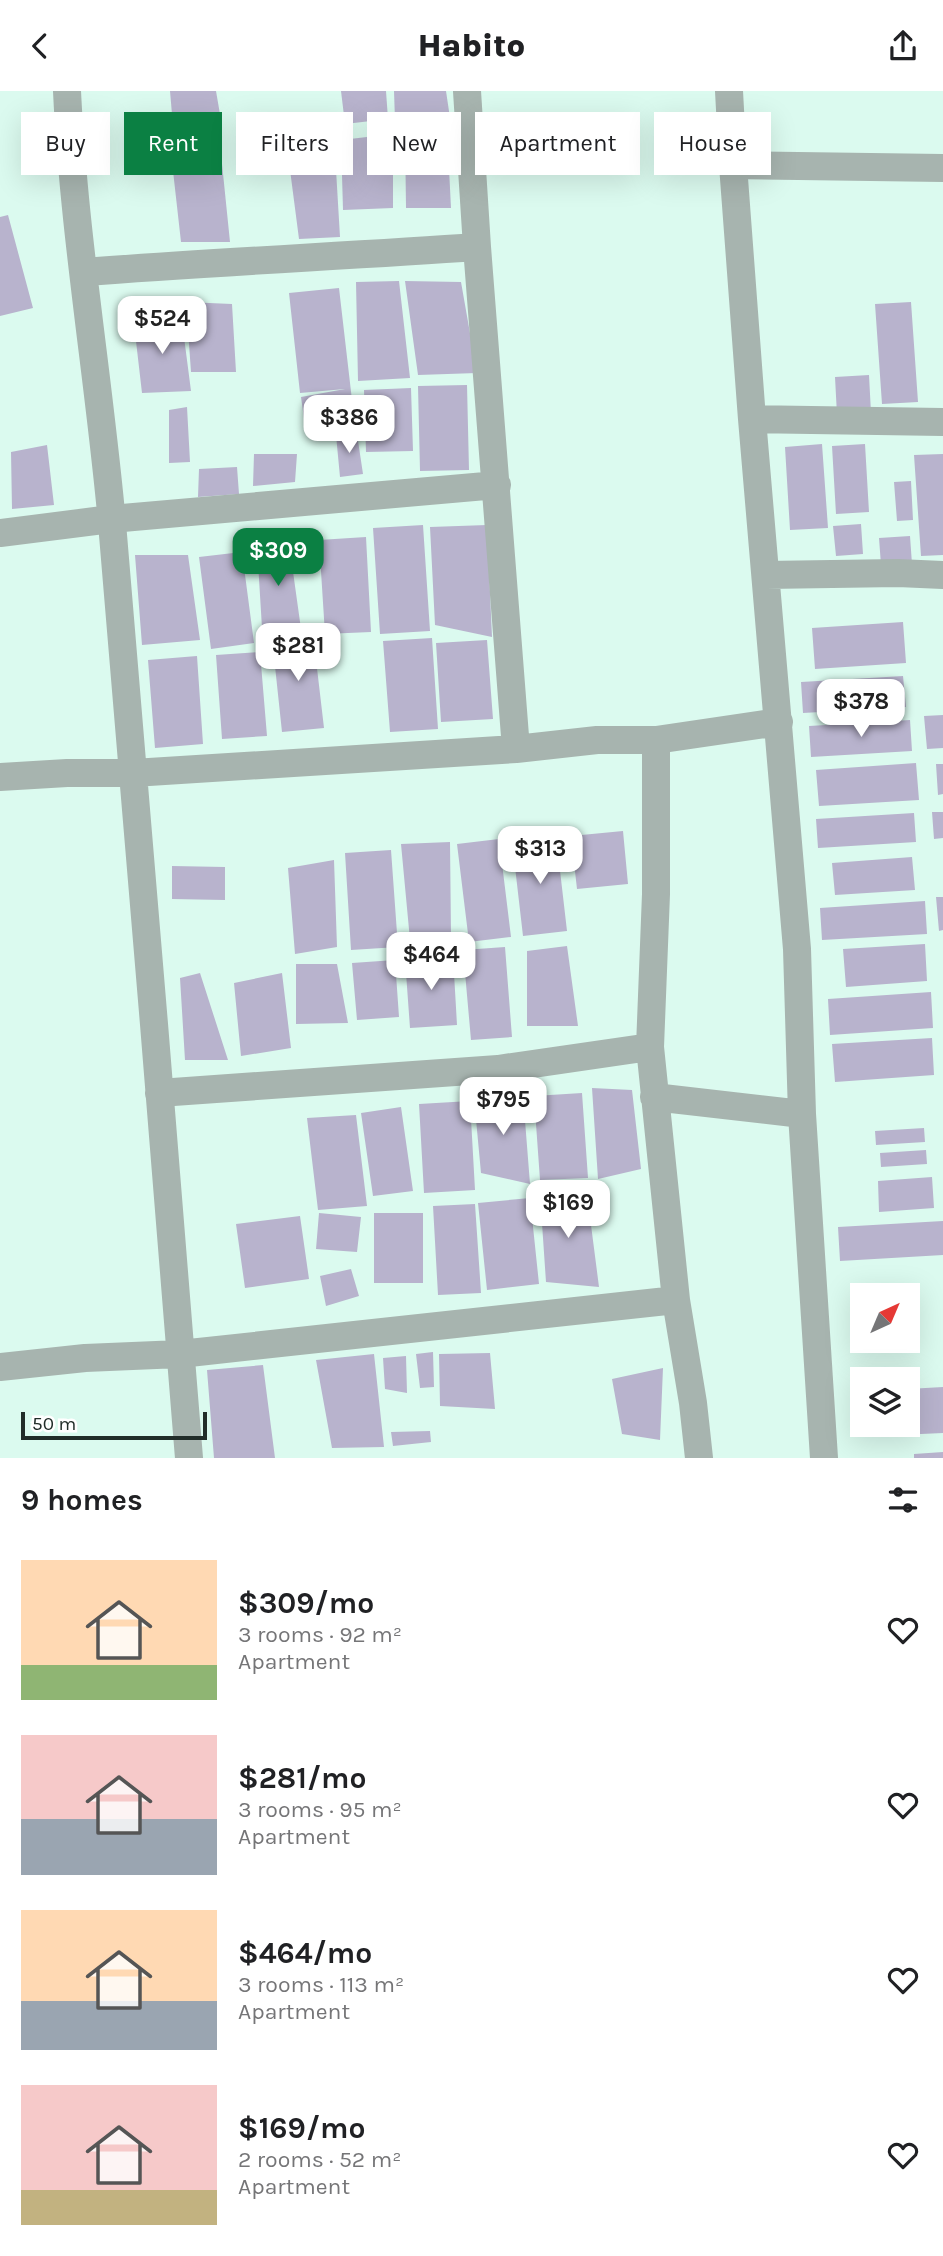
<!DOCTYPE html>
<html lang="en">
<head>
<meta charset="utf-8">
<style>
  :root { --surface:#fff; --page:#f6f6f6; --text:#202124; --muted:#757577; --accent:#0b8043 }
  body { margin:0; font-family:Karla,sans-serif; background:var(--page); color:var(--text); height:100vh; display:flex; flex-direction:column; font-size:26px; white-space:nowrap }
  * { box-sizing:border-box; margin:0 }
  p { font-size:23px; color:var(--muted) }
  .icon { flex:none; width:38px; height:38px; fill:none; stroke:currentColor; stroke-width:2; stroke-linecap:round; stroke-linejoin:round }
  .map { position:relative; height:1367px; overflow:hidden }
  .drawer { display:flex; flex-direction:column; background:var(--surface); flex:1 }
  .drawer>* { flex:none }
  .hud { position:absolute; left:21px; top:21px; width:901px; height:63px; display:flex; gap:14px }
  .needle { width:46px; rotate:44deg }
  .buttons { position:absolute; left:850px; top:1192px; display:grid; gap:14px }
  .buttons a { display:grid; place-items:center; width:70px; height:70px; border-radius:0px; background:var(--surface); box-shadow:0 7px 28px #0002; font-size:35px }
  .scale { position:absolute; left:21px; bottom:18px; width:186px; box-sizing:border-box; padding-left:7px; border:4px solid #212d29; border-top:0; font-size:19px; line-height:24px; white-space:nowrap; color:#212d29; -webkit-text-stroke:5px #fff; paint-order:stroke }
  .price { position:absolute; translate:-50% -60px; padding:0 16px; border-radius:14px; background:#fff; color:#222; font-size:23px; line-height:46px; filter:drop-shadow(0 2px 4px #0008) }
  .price::after { content:''; position:absolute; left:50%; top:42px; width:21px; height:16px; margin-left:-10px; background:inherit; clip-path:polygon(0 0,100% 0,50% 100%) }
  .price.on { background:var(--accent); color:#fff }
  ul { padding:0; list-style:none }
  li { display:flex; align-items:center; gap:21px; height:175px; padding:0 21px }
  li span { display:grid; place-items:center; flex:none; width:196px; height:140px; border-radius:0px; color:#555 }
  li>.icon { margin-inline-start:auto }
  span .icon { width:84px; height:84px; fill:#fffc; stroke-width:1 }
  li b { font-size:30px }
  h2 { display:flex; justify-content:space-between; align-items:center; height:84px; padding:0 21px; font-size:30px }
  .pill { padding:0 24px; border-radius:0px; background:var(--surface); box-shadow:0 7px 28px #0002; font-size:24px; line-height:63px }
  .pill.on { background:var(--accent); color:#fff }
  header { display:flex; justify-content:space-between; align-items:center; height:91px; padding:0 21px; background:var(--surface); font-size:32px; font-weight:800 }
  .map>svg:first-child { display:block }
  .building { fill:#b8b3cd }
  .lines { fill:none; stroke-linecap:round; stroke-linejoin:round }
  .minor { stroke:#a7b4af; stroke-width:28 }
</style>
</head>
<body>
<header><svg class="icon" aria-label="back" viewBox="0 0 24 24"><path d="M15 5l-7 7 7 7"/></svg>Habito<svg class="icon" aria-label="share" viewBox="0 0 24 24"><path d="M12 15V3M7 8l5-5 5 5M5 13v7h14v-7"/></svg></header>
<div class="map">
<svg width="943" height="1367" viewBox="0 0 943 1367">
  <rect width="100%" height="100%" fill="#dbfaef"/>
  <!-- building -->
  <path class="building" d="M170,0h46l6,35h-49z
    M341,0h45l2,28 -43,5z
    M394,0h52l4,27 -55,2z
    M447,38l4,79h-45l-1,-76z
    M393,43v74l-50,2 -2,-70z
    M334,45l6,101 -41,2 -13,-100z
    M171,62l50,1 9,88h-49z
    M8,124l25,93 -33,8v-99z
    M399,190l11,97 -52,3 -2,-99z
    M405,190l56,1 16,91 -59,2z
    M339,197l16,138 -49,7 -5,-36 44,-8 -45,4 -11,-100z
    M186,211l46,2 4,68h-45z
    M911,211l7,100 -36,2 -7,-100z
    M181,223l10,77 -49,2 -8,-69z
    M869,284l2,38 -34,2 -2,-38z
    M467,294l2,85 -49,1 -2,-85z
    M411,297l2,63 -47,1 -2,-62z
    M187,316l3,55 -21,1v-53z
    M357,343l6,40 -23,3 -4,-42z
    M822,353l6,84 -38,2 -5,-83z
    M865,353l4,68 -33,2 -4,-68z
    M47,354l7,60 -42,4 -1,-57z
    M254,363h43l-2,28 -42,4z
    M943,363v101l-22,1 -7,-101z
    M237,376l2,27 -41,3 1,-28z
    M911,390l2,39 -16,1 -3,-39z
    M861,433l2,30 -27,2 -3,-30z
    M423,434l7,106 -50,3 -7,-106z
    M487,434l5,112 -57,-12 -5,-98z
    M910,445l2,28 -31,1 -2,-27z
    M366,446l5,95 -46,2 -6,-94z
    M289,452l12,86 -39,-1 -5,-82z
    M242,461l12,91 -43,6 -12,-92z
    M135,464h53l12,85 -58,5z
    M903,531l3,41 -91,6 -3,-41z
    M313,543l11,94 -42,4 -10,-94z
    M432,547l6,91 -48,3 -7,-91z
    M487,549l6,79 -52,3 -5,-79z
    M260,561l7,84 -45,3 -6,-84z
    M197,565l6,88 -48,4 -7,-88z
    M903,585l3,31 -103,6 -2,-31z
    M943,624v33l-16,1 -3,-33z
    M910,629l2,31 -101,6 -2,-31z
    M916,672l3,37 -100,6 -3,-36z
    M936,673h7v30l-5,1z
    M932,721h11v26l-9,1z
    M914,722l2,29 -98,6 -2,-29z
    M623,740l5,53 -51,5 -6,-53z
    M556,745l11,95 -44,5 -11,-95z
    M499,748l12,98 -42,5 -12,-98z
    M450,751l1,94 -41,4 -9,-96z
    M391,759l7,97 -47,3 -6,-97z
    M912,766l3,33 -80,5 -3,-32z
    M334,769l3,87 -42,7 -7,-86z
    M172,775l53,1v33l-53,-1z
    M936,806h7v33l-4,1z
    M925,810l2,33 -105,6 -2,-32z
    M925,853l2,37 -81,6 -3,-38z
    M567,855l11,80h-51v-75z
    M505,856l7,90 -41,3 -8,-90z
    M453,865l4,69 -47,3 -5,-69z
    M395,869l4,57 -42,3 -5,-57z
    M296,873h41l11,59 -52,1z
    M200,882l28,87h-43l-5,-82z
    M282,882l9,75 -50,8 -7,-73z
    M931,901l2,36 -103,7 -2,-36z
    M932,947l2,37 -99,7 -3,-38z
    M592,997l40,2 9,79 -43,10z
    M582,1002l6,85 -48,2 -6,-84z
    M523,1004l7,89 -49,-11 -7,-75z
    M470,1010l5,89 -51,3 -5,-89z
    M401,1016l12,84 -40,5 -12,-83z
    M356,1024l11,91 -49,4 -11,-92z
    M924,1037l1,14 -49,3 -1,-14z
    M926,1059l1,14 -46,3 -1,-14z
    M932,1086l2,31 -55,4 -1,-31z
    M540,1103h47l12,93 -53,-5z
    M530,1107l9,86 -52,6 -9,-87z
    M475,1113l6,89 -43,2 -5,-89z
    M319,1122l42,4 -4,35 -41,-3z
    M374,1122h49v70h-49z
    M300,1125l9,63 -64,9 -9,-64z
    M943,1130v34l-103,6 -2,-34z
    M351,1178l8,27 -33,10 -6,-30z
    M433,1261l1,35 -14,1 -4,-34z
    M490,1262l5,56 -55,-3 -1,-52z
    M374,1263l10,93 -52,1 -16,-88z
    M406,1265l1,37 -22,-4 -2,-31z
    M263,1274l12,93h-61l-7,-88z
    M663,1277l-3,72 -38,-6 -10,-55z
    M943,1296v46l-44,2 -1,-10h10v-36z
    M430,1340l1,11 -38,4 -2,-14z
    M943,1361v6h-29v-4z"/>
  <g class="lines">
    <!-- minor -->
    <path class="minor" d="M67,0c7,145 32,288 45,432 27,312 52,623 77,935
      M467,0l10,156 39,502
      M729,0l4,74 19,254 45,530 5,165 22,344
      M733,74l210,3
      M84,181c131,-10 262,-16 393,-25
      M752,328l191,3
      M0,442l111,-14 386,-34
      M766,484l132,-2 45,2
      M656,649v154l-6,153 26,253 17,103 6,55
      M0,686l67,-4h66l383,-24 81,-9h59l123,-18
      M159,1002l339,-24 152,-22
      M654,1006l148,17
      M0,1276l85,-9 95,-4 496,-54"/>
  </g>
</svg>
<div class="buttons">
<a><svg class="needle" viewBox="-14 -14 28 28"><path d="M0-13l5 13h-10z" fill="#e53935"/><path d="M0 13l5-13h-10z" fill="#757577"/></svg></a>
<a><svg class="icon" aria-label="layers" viewBox="0 0 24 24"><path d="M12 4l9 5-9 5-9-5zM3 14l9 5 9-5"/></svg></a>
</div>
<div class="scale">50 m</div>
<b class="price" style="left:162px;top:265px">$524</b>
<b class="price" style="left:349px;top:364px">$386</b>
<b class="price on" style="left:278px;top:497px">$309</b>
<b class="price" style="left:298px;top:592px">$281</b>
<b class="price" style="left:861px;top:648px">$378</b>
<b class="price" style="left:540px;top:795px">$313</b>
<b class="price" style="left:431px;top:901px">$464</b>
<b class="price" style="left:503px;top:1046px">$795</b>
<b class="price" style="left:568px;top:1149px">$169</b>
<div class="hud">
<a class="pill">Buy</a>
<a class="pill on">Rent</a>
<a class="pill">Filters</a>
<a class="pill">New</a>
<a class="pill">Apartment</a>
<a class="pill">House</a>
</div>
</div>
<section class="drawer">
<h2>9 homes<svg class="icon" aria-label="filters" viewBox="0 0 24 24"><path d="M4 7h16M4 17h16"/><circle cx="9" cy="7" r="2"/><circle cx="15" cy="17" r="2"/></svg></h2>
<ul>
<li><span style="background:linear-gradient(#ffd9b3 75%,#8fb573 0)"><svg class="icon" aria-label="home" viewBox="0 0 24 24"><path d="M3 11l9-7 9 7M6 9v11h12V9"/></svg></span><div><b>$309/mo</b><p>3 rooms · 92 m²</p><p>Apartment</p></div><svg class="icon" aria-label="heart" viewBox="0 0 24 24"><path d="M12 20l-8-8c-3-5 5-10 8-4 3-6 11-1 8 4z"/></svg></li>
<li><span style="background:linear-gradient(#f6c9c9 60%,#9aa5b1 0)"><svg class="icon" aria-label="home" viewBox="0 0 24 24"><path d="M3 11l9-7 9 7M6 9v11h12V9"/></svg></span><div><b>$281/mo</b><p>3 rooms · 95 m²</p><p>Apartment</p></div><svg class="icon" aria-label="heart" viewBox="0 0 24 24"><path d="M12 20l-8-8c-3-5 5-10 8-4 3-6 11-1 8 4z"/></svg></li>
<li><span style="background:linear-gradient(#ffd9b3 65%,#9aa5b1 0)"><svg class="icon" aria-label="home" viewBox="0 0 24 24"><path d="M3 11l9-7 9 7M6 9v11h12V9"/></svg></span><div><b>$464/mo</b><p>3 rooms · 113 m²</p><p>Apartment</p></div><svg class="icon" aria-label="heart" viewBox="0 0 24 24"><path d="M12 20l-8-8c-3-5 5-10 8-4 3-6 11-1 8 4z"/></svg></li>
<li><span style="background:linear-gradient(#f6c9c9 75%,#c2b280 0)"><svg class="icon" aria-label="home" viewBox="0 0 24 24"><path d="M3 11l9-7 9 7M6 9v11h12V9"/></svg></span><div><b>$169/mo</b><p>2 rooms · 52 m²</p><p>Apartment</p></div><svg class="icon" aria-label="heart" viewBox="0 0 24 24"><path d="M12 20l-8-8c-3-5 5-10 8-4 3-6 11-1 8 4z"/></svg></li>
</ul>
</section>
</body>
</html>
